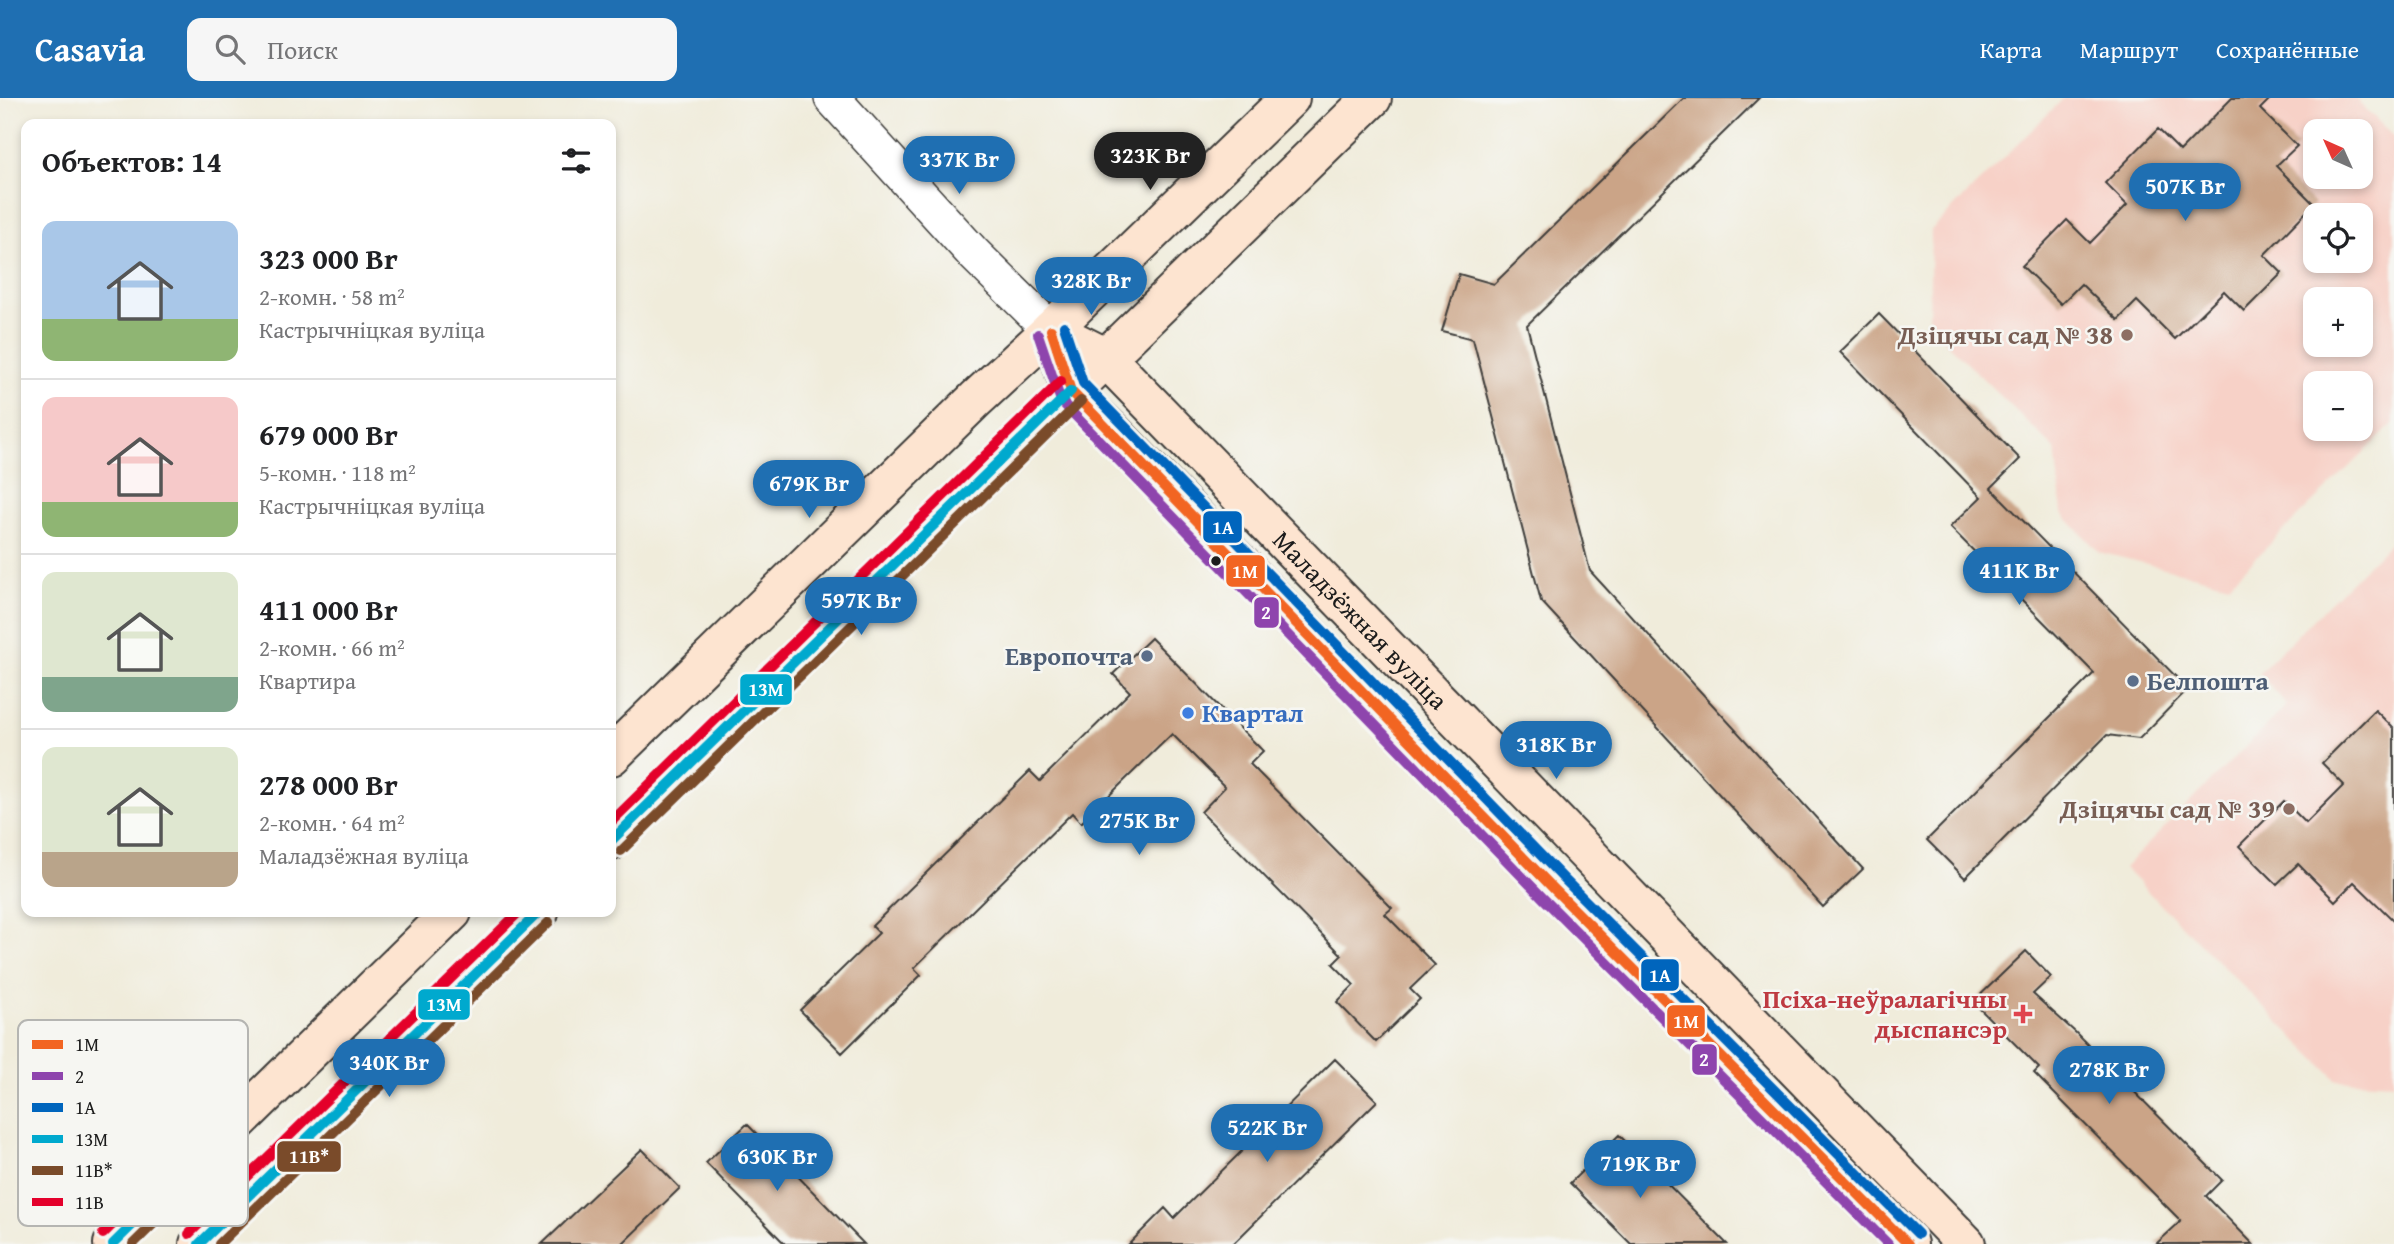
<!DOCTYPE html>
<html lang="ru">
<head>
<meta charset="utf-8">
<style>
  :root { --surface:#fff; --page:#f6f6f6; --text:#202124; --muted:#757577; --line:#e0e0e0; --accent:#1f6fb2 }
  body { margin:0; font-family:"Gentium Book Plus",serif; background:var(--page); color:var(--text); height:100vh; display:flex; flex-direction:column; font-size:26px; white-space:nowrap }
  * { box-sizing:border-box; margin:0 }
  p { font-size:23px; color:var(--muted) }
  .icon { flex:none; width:38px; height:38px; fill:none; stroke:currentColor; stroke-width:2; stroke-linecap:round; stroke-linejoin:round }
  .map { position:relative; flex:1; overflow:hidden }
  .sheet { position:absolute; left:21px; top:21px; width:595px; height:798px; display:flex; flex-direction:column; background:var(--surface); border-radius:14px; box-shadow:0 4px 10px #0003 }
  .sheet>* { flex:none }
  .needle { width:46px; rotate:315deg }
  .buttons { position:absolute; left:2303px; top:21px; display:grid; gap:14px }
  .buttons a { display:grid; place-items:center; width:70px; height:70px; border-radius:14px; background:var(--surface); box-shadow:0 4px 10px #0003; font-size:35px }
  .price { position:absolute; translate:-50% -60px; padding:0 16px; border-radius:24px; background:var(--accent); color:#fff; font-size:23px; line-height:46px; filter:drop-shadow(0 2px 4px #0008) }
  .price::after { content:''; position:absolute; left:50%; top:42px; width:21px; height:16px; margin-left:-10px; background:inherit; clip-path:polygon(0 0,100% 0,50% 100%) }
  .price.selected { background:#222; color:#fff }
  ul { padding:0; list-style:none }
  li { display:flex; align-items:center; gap:21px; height:175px; padding:0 21px }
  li+li { border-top:2px solid var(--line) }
  li span { display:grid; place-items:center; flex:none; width:196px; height:140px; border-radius:14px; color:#555 }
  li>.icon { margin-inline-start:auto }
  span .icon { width:84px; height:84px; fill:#fffc; stroke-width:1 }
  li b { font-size:30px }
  h2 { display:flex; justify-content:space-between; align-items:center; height:84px; padding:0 21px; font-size:30px }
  header { display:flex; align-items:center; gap:42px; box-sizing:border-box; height:98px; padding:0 35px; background:var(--accent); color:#fff }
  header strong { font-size:33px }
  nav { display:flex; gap:38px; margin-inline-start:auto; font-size:24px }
  .search { width:490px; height:63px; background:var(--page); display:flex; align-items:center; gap:18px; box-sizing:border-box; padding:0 24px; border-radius:14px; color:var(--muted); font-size:26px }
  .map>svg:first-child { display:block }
  .built { fill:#f7d1c7; fill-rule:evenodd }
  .building { fill:#cba487 }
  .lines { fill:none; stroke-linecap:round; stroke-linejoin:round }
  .tertiary-casing { stroke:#3c3b39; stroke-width:38 }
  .secondary-casing { stroke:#3c3b39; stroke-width:42 }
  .tertiary { stroke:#fff; stroke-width:35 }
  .secondary { stroke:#fde4d0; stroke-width:38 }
  .bus-1-casing { stroke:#f6f6f2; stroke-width:16 }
  .bus-2-casing { stroke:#f6f6f2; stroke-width:16 }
  .bus-3-casing { stroke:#f6f6f2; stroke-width:16 }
  .bus-4-casing { stroke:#f6f6f2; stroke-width:16 }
  .bus-5-casing { stroke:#f6f6f2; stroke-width:16 }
  .bus-6-casing { stroke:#f6f6f2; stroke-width:16 }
  .bus-1 { stroke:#f26522; stroke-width:10 }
  .bus-2 { stroke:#8e44ad; stroke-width:10 }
  .bus-3 { stroke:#0065bd; stroke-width:10 }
  .bus-4 { stroke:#00a9ce; stroke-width:10 }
  .bus-5 { stroke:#7a4b2a; stroke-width:10 }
  .bus-6 { stroke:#e4002b; stroke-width:10 }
  .education-dot { fill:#8d6e63; stroke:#f6f6f2; stroke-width:2.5 }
  .bus-dot { fill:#1c1c1c; stroke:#f6f6f2; stroke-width:2.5 }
  .service-dot { fill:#5c6f8a; stroke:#f6f6f2; stroke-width:2.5 }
  .shop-dot { fill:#3f7fe0; stroke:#f6f6f2; stroke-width:2.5 }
  .health-dot { fill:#e0444e; stroke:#f6f6f2; stroke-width:2.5 }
  .labels { text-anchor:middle; stroke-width:5; stroke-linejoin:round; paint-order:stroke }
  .education-label { font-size:26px; font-weight:bold; fill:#785e54; stroke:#f6f6f2; text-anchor:end }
  .street-label { font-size:26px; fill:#1c1c1c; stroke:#f6f6f2 }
  .service-label { font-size:26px; font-weight:bold; fill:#4e5e75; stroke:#f6f6f2; text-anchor:end }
  .shop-label { font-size:26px; font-weight:bold; fill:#366cbe; stroke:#f6f6f2; text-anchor:start }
  .health-label { font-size:26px; font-weight:bold; fill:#be3a42; stroke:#f6f6f2; text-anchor:end }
  .key { fill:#f6f6f2; stroke:#b5b5b2; stroke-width:2 }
  .key-label { font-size:19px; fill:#1c1c1c }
  .line-badge { stroke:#f6f6f2; stroke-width:2.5 }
  .badge-label { font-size:19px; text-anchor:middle; font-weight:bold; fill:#fff }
</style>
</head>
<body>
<header>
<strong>Casavia</strong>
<div class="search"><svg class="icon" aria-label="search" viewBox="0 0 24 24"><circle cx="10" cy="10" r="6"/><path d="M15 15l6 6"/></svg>Поиск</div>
<nav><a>Карта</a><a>Маршрут</a><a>Сохранённые</a></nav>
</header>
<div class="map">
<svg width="2394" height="1146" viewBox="0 0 2394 1146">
  <rect width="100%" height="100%" fill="#f6f6f2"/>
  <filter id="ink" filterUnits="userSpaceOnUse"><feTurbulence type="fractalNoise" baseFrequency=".0143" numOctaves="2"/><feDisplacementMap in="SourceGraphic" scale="14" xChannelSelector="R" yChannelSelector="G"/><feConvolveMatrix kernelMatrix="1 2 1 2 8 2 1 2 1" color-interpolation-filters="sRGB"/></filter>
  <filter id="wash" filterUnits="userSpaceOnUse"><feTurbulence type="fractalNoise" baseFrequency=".00686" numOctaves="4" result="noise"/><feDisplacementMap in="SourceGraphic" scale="28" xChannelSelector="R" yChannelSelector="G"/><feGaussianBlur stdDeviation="1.57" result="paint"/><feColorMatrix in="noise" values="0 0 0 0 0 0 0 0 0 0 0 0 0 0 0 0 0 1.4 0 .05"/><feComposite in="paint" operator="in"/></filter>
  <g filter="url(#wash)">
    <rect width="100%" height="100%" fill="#f0ecdb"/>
    <!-- built -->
    <path class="built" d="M2064,0h291l39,39v286l-165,161 -130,-32 -37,-39 -7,-64 -126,-123 2,-96zM2315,33h46v46h-46zM2315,117h46v46h-46zM2315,201h46v46h-46zM2315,285h46v46h-46z
      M2394,441v544l-57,-3 -213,-212 163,-163 -28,-32z"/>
    <g id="blocks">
      <!-- building -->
      <path class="building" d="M1684,0h75l-232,227 63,246 273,298 -40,38 -282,-306 -68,-262 -31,-8 17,-57 35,10z
        M2232,0h39l-11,11 37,37 -21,20 38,38 -50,51 18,18 -38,38 -20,-20 -49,48 -38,-38 -19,19 -37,-36 -20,20 -39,-38 45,-46 23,23 37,-38 -22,-22 53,-54 22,22z
        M1879,216l141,145 -29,29 197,201 -49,50 -32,-4 -142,143 -38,-38 167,-167 -144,-146 31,-30 -141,-145z
        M1151,540l112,113 -13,13 142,144 -7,6 50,51 -25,24 10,10 -44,43 -39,-40 17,-17 -21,-21 9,-9 -141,-143 24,-25 -53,-53 -91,89 -9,-10 -158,155 7,7 -79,78 -42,-43 79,-77 -7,-7 158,-155 10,10 90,-89 -17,-18z
        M2375,612l19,19v192l-40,-39 -19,19 -37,-37 -21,20 -38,-38 45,-45 22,22 38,-38 -22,-22z
        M2026,853l25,26 -18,17 42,38 147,148 -16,16 47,48h-97l25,-23 -147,-148 5,-5 -66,-66z
        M1335,961l42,42 -144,143h-104l36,-36 9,10z
        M747,1026l35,36 82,84h-79l-79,-81z
        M1619,1037l108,109h-96l-61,-61z
        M642,1051l38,39 -58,56h-80z"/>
    </g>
  </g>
  <g filter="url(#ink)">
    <use href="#blocks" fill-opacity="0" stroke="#3c3b39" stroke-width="2"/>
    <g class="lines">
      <!-- tertiary casing -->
      <g class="tertiary-casing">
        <path id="tertiary" d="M832,0l142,156 77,76"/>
      </g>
      <!-- secondary casing -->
      <g class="secondary-casing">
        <g id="secondary">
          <path id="s1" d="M1051,232l54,27 861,887"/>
          <path d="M1051,232l20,61 42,41 440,456 355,356"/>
          <path d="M611,658l365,-357 75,-69 239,-232"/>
          <path d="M611,743l761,-743"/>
          <path d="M113,1146l339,-332"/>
          <path d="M199,1146l340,-332"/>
        </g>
      </g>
      <!-- tertiary -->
      <use href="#tertiary" class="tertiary"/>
      <!-- secondary -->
      <use href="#secondary" class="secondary"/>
      <!-- bus-1 casing -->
      <g class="bus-1-casing">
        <path id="bus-1" d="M1051,232l20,61 482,497 355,356"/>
      </g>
      <!-- bus-2 casing -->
      <g class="bus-2-casing">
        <path id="bus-2" d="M1038,236l23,67 482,497 345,346"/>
      </g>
      <!-- bus-3 casing -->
      <g class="bus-3-casing">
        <path id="bus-3" d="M1064,228l19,57 480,495 355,356"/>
      </g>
      <!-- bus-4 casing -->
      <g class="bus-4-casing">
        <path id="bus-4" d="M611,743l460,-450
          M113,1146l119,-117
          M199,1146l340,-332"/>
      </g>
      <!-- bus-5 casing -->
      <g class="bus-5-casing">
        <path id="bus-5" d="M621,753l460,-450
          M133,1146l109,-107
          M219,1146l330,-322"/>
      </g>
      <!-- bus-6 casing -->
      <g class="bus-6-casing">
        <path id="bus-6" d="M611,724l450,-441
          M103,1136l119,-117
          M189,1136l330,-322"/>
      </g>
      <!-- bus-1 -->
      <use href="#bus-1" class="bus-1"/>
      <!-- bus-2 -->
      <use href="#bus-2" class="bus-2"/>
      <!-- bus-3 -->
      <use href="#bus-3" class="bus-3"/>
      <!-- bus-4 -->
      <use href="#bus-4" class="bus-4"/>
      <!-- bus-5 -->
      <use href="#bus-5" class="bus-5"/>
      <!-- bus-6 -->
      <use href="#bus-6" class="bus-6"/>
    </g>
  </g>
  <!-- markers -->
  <g class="education-dot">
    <circle cx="2127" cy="237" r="7"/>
    <circle cx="2289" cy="711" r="7"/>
  </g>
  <circle class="bus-dot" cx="1216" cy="463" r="6"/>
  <g class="service-dot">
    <circle cx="1147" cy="558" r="7"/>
    <circle cx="2133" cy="583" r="7"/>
  </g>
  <circle class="shop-dot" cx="1188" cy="615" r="7"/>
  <path class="health-dot" d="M2019.5 905.5h7v7h7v7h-7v7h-7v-7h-7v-7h7z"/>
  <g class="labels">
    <!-- education labels -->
    <g class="education-label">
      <text x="2113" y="246">Дзіцячы сад № 38</text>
      <text x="2275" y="720">Дзіцячы сад № 39</text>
    </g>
    <!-- street labels -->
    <g class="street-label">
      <text dy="9" stroke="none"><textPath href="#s1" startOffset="427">Маладзёжная вуліца</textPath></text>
    </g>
    <!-- service labels -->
    <g class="service-label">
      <text x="1133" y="567">Европочта</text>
      <text x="2147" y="592" text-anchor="start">Белпошта</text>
    </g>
    <!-- shop labels -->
    <g class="shop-label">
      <text x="1202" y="624">Квартал</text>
    </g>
    <!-- health labels -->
    <g class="health-label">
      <text x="2007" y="910">Псіха-неўралагічны<tspan x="2007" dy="30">дыспансэр</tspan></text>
    </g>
  </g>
  <!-- legend -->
  <rect x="18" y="922" width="230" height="206" rx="10" class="key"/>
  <rect x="32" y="942" width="31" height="9" fill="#f26522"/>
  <rect x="32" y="974" width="31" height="8" fill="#8e44ad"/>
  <rect x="32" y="1005" width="31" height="9" fill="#0065bd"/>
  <rect x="32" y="1037" width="31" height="8" fill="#00a9ce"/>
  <rect x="32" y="1068" width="31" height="9" fill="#7a4b2a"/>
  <rect x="32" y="1100" width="31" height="8" fill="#e4002b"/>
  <g class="key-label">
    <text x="75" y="953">1М</text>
    <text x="75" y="985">2</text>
    <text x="75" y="1016">1А</text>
    <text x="75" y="1048">13М</text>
    <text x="75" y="1079">11В*</text>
    <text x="75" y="1111">11В</text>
  </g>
  <g class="line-badge">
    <rect x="1202" y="412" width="41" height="34" rx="7" fill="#0065bd"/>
    <rect x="1225" y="456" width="41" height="34" rx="7" fill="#f26522"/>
    <rect x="1253" y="498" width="27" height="33" rx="7" fill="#8e44ad"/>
    <rect x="739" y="575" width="54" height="33" rx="7" fill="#00a9ce"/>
    <rect x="1640" y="860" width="40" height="34" rx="7" fill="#0065bd"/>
    <rect x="417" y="890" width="54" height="33" rx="7" fill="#00a9ce"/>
    <rect x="1666" y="906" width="40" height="34" rx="7" fill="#f26522"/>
    <rect x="1691" y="945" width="27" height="33" rx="7" fill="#8e44ad"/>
    <rect x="276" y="1042" width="66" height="33" rx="7" fill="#7a4b2a"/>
  </g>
  <g class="badge-label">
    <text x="1223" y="436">1А</text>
    <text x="1245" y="480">1М</text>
    <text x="1266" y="521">2</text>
    <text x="766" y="598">13М</text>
    <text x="1660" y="884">1А</text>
    <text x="444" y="913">13М</text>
    <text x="1686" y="930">1М</text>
    <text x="1704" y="968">2</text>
    <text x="309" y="1065">11В*</text>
  </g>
</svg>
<div class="buttons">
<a><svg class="needle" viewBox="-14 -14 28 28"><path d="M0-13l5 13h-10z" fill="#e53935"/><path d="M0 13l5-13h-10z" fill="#757577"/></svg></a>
<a><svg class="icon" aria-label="locate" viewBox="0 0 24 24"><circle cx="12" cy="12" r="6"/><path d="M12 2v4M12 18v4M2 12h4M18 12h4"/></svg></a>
<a>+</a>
<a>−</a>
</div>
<b class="price selected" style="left:1150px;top:94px">323K Br</b>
<b class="price" style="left:959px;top:98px">337K Br</b>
<b class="price" style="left:2185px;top:125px">507K Br</b>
<b class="price" style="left:1091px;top:219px">328K Br</b>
<b class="price" style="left:809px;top:422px">679K Br</b>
<b class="price" style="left:2019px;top:509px">411K Br</b>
<b class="price" style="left:861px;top:539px">597K Br</b>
<b class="price" style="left:1556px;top:683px">318K Br</b>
<b class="price" style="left:1139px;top:759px">275K Br</b>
<b class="price" style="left:389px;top:1001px">340K Br</b>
<b class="price" style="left:2109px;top:1008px">278K Br</b>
<b class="price" style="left:1267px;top:1066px">522K Br</b>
<b class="price" style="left:777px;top:1095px">630K Br</b>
<b class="price" style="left:1640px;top:1102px">719K Br</b>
<section class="sheet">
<h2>Объектов: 14<svg class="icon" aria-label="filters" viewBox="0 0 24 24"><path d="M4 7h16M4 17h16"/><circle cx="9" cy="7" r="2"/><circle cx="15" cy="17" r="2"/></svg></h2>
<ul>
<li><span style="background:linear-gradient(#a9c7e8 70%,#8fb573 0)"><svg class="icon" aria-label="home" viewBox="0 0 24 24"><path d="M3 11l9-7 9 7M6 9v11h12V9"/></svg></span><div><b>323 000 Br</b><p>2-комн. · 58 m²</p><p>Кастрычніцкая вуліца</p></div></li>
<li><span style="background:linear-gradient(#f6c9c9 75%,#8fb573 0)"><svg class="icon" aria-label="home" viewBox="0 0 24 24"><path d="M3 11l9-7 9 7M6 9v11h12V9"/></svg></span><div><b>679 000 Br</b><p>5-комн. · 118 m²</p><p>Кастрычніцкая вуліца</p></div></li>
<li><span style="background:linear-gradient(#dfe7d0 75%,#7fa58c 0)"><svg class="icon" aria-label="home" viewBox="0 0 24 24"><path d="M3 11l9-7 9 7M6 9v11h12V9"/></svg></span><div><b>411 000 Br</b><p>2-комн. · 66 m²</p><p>Квартира</p></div></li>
<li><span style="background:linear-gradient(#dfe7d0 75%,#b9a48a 0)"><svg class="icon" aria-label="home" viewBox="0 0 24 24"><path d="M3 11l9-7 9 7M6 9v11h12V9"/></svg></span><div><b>278 000 Br</b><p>2-комн. · 64 m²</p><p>Маладзёжная вуліца</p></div></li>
</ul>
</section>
</div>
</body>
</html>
